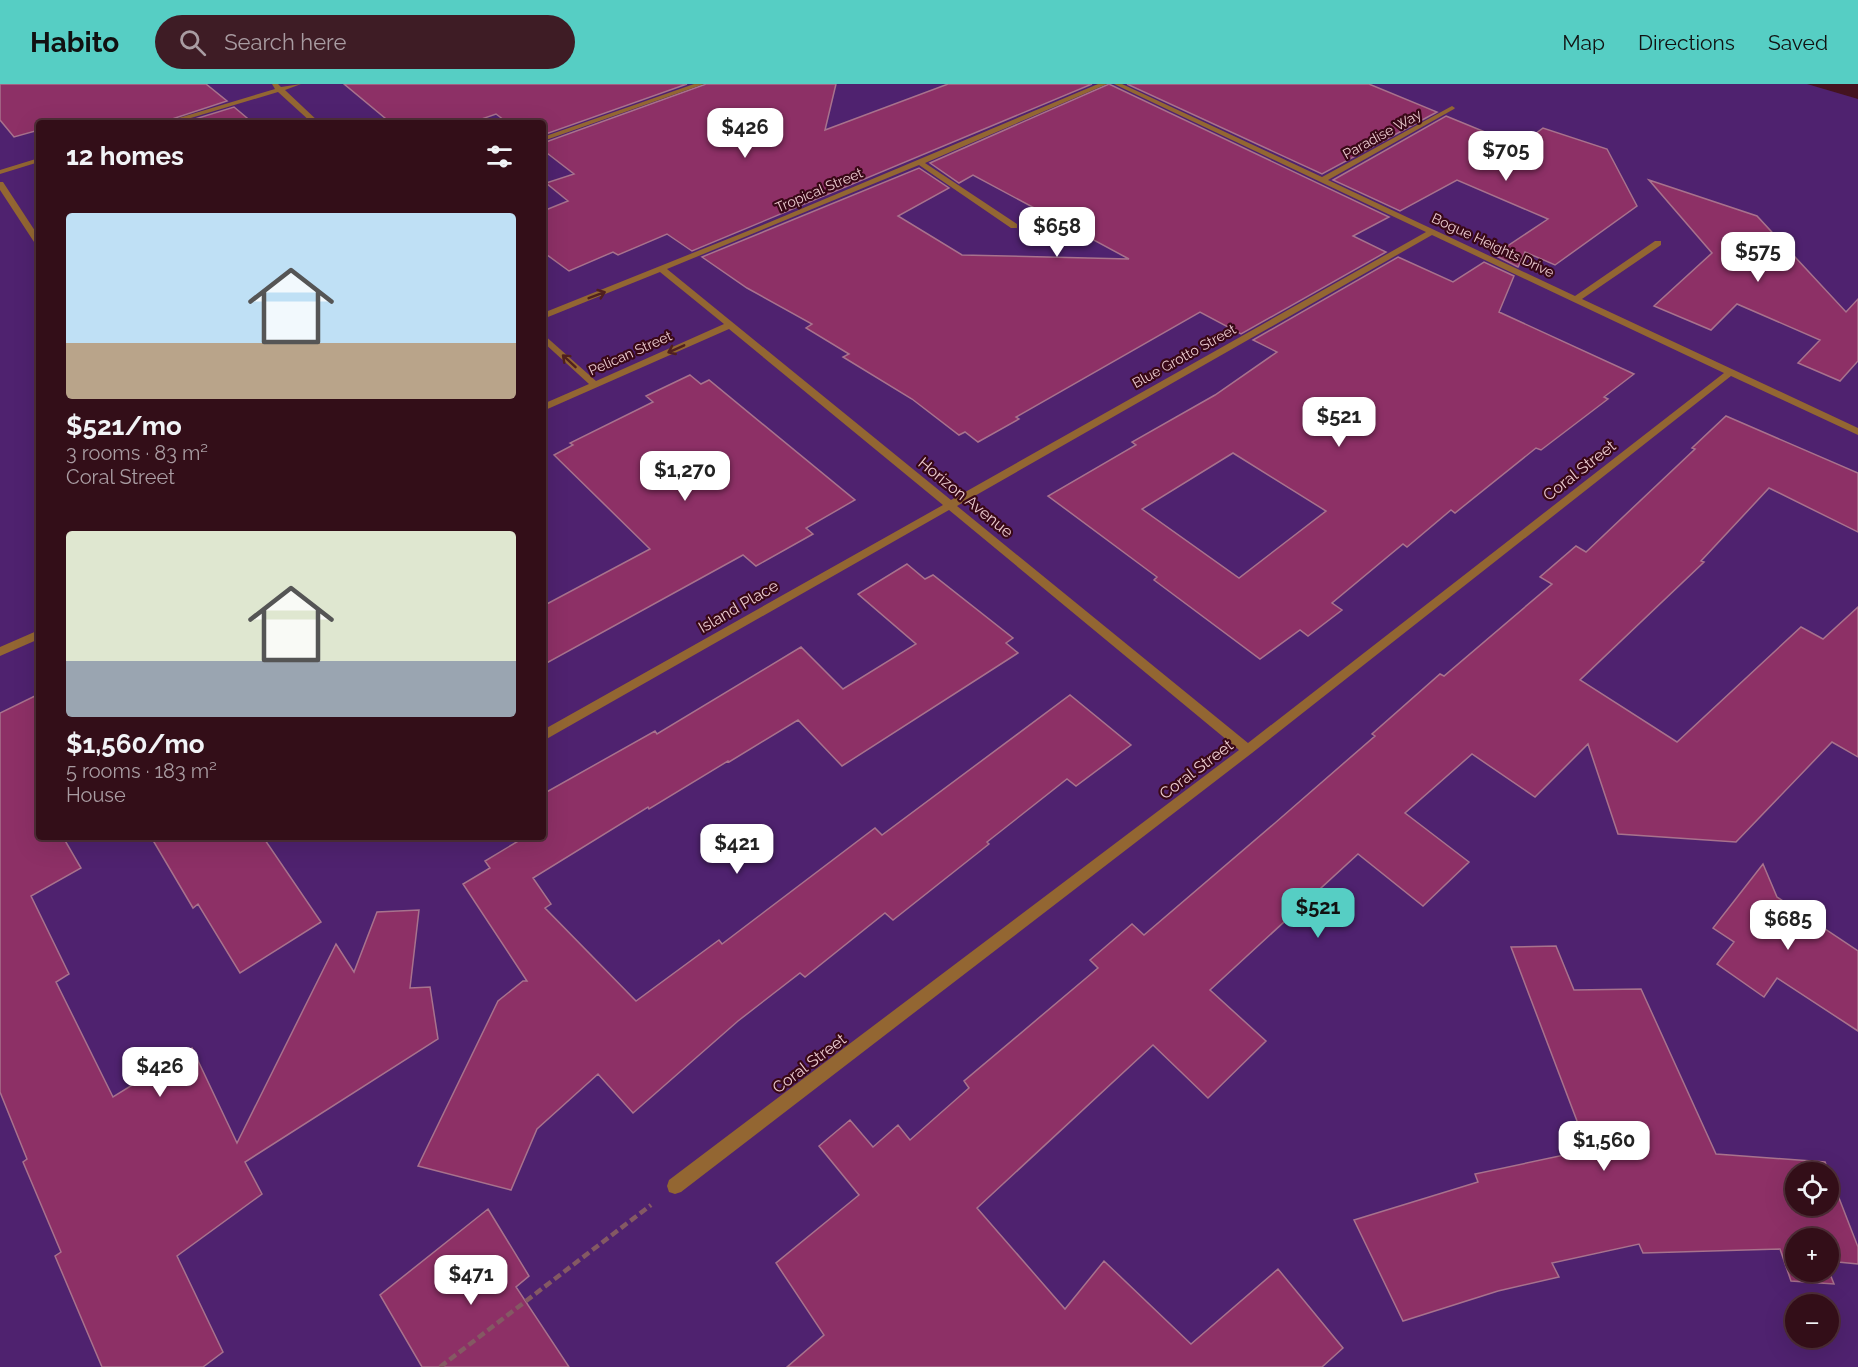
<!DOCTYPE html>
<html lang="en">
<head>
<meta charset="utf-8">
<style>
  :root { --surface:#330e18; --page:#3e1c25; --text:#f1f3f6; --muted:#a99ca2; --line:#4e2e37; --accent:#56cec4 }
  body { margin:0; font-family:Raleway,sans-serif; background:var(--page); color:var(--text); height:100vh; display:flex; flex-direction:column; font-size:22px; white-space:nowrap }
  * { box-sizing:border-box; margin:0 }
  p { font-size:20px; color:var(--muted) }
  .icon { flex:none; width:33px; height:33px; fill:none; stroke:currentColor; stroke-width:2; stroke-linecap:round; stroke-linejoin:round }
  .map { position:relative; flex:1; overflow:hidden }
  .panel { position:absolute; left:36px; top:36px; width:510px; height:720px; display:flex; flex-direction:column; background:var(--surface); border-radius:6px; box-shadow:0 6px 24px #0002,0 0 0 2px var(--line) }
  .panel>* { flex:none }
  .buttons { position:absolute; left:1785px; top:1078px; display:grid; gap:12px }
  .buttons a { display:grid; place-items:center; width:54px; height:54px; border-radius:50%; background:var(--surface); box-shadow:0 6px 24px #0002,0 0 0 2px var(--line); font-size:30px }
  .price { position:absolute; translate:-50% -51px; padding:0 14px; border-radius:12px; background:#fff; color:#222; font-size:20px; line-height:39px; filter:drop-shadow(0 2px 3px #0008) }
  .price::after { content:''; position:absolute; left:50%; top:36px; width:18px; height:14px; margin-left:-9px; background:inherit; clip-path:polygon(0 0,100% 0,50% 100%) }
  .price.selected { background:var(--accent); color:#111 }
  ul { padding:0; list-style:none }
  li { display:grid; align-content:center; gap:12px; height:318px; padding:0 30px }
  li span { display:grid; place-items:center; height:186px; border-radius:6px; color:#555 }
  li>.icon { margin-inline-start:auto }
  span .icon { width:108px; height:108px; fill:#fffc; stroke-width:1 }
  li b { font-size:26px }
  h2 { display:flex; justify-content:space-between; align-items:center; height:72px; padding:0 30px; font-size:26px }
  header { display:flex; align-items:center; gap:36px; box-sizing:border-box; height:84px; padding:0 30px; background:var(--accent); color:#111 }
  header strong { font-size:28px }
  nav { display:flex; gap:33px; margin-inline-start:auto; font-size:21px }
  .search { width:420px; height:54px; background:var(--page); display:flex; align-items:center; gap:15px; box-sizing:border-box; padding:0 21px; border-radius:33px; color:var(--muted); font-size:22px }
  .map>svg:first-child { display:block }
  .green { fill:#4f226f; fill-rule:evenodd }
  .building { fill:#8d3066; stroke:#a8728d; stroke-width:1.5; fill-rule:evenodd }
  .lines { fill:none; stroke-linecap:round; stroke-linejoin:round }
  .path { stroke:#845963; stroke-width:4.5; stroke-dasharray:8 4; stroke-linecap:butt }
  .street { fill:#936632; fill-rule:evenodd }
  .oneway { stroke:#50201e }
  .labels { text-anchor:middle; stroke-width:4.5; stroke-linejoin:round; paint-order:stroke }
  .far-street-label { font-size:14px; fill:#eccbd0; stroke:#390817 }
  .street-label { font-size:16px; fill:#eccbd0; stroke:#390817 }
</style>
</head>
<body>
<header>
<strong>Habito</strong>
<div class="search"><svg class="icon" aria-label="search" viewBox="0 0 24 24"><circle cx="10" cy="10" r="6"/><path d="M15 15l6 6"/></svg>Search here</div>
<nav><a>Map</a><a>Directions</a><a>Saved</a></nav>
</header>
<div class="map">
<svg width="1858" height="1283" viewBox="0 0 1858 1283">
  <rect width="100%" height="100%" fill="#441320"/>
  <!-- green -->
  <path class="green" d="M0,0h1807l51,15v1268h-1858zM39,39h504v714h-504zM1796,1089h32v33h-32zM1796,1155h32v33h-32zM1796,1221h32v33h-32z"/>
  <!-- building -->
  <path class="building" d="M0,0h206l21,17 -67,22h-121v7l-25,7 -14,-17z
    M344,0h343l-144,51v-12h-35l-12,-9 -26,9h-79z
    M706,0h130l-11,46 123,-46h144l-400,167 -25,-17 -49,21 -5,-3 -44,19 -26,-19v-41l25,-10 -22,-18 28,-9 -31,-24v-7z
    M1109,0l280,133 -36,19 33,16 -145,82 -41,-22 -184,105 3,2 -41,23 -13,-10 -6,3 -47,-36 -69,-42 6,-3 -43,-26 6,-4 -65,-36 -45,-31 217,-89 30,20 -51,28 64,39 167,4 -156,-84 -14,8 -29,-20z
    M1127,0h242l68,28 -115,62z
    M234,23l19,16h-71z
    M1446,32l73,30 24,-18 64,21 30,57 -82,59 -30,-13 -7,15 -24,-12 54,-36 -91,-39 -57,31 -67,-31z
    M1649,96l108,36 89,96 12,-13v62l-18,20 -42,-18 22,-23 -83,-36 -26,26 -57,-24 58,-53z
    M1398,173l55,25 31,-20 30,14 -15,36 135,62 -30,23 4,2 -67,51 -5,-2 -81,65 -4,-3 -44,37 -4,-3 -71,59 10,7 -34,26 -8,-6 -40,29 -106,-79 3,-3 -109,-81 88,-51 -4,-3 83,-47 62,-43 -24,-12zM1233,369l93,58 -87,67 -97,-69z
    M690,291l11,9 8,-4 146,120 -49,28 7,6 -57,32 -13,-11 -200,110v-59l107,-57 -96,-94 19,-10 -3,-2 83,-41 -7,-6z
    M1726,332l132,57v59l-89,-44 -68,73 3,1 -124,118 97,62 124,-115 22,12 35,-32v150l-26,-15 -96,100 -118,-8 -30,-90 -53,53 -63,-43 -67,59 64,49 -46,44 -65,-52 -148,136 56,51 -58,57 -55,-53 -176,163 88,101 39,-48 87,83 87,-75 65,79 -21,19h-535l37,-32 -48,-72 83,-68 -40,-49 31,-26 23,27 25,-22 12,15 59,-52 -5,-7 134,-113 -8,-8 42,-36 12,11 131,-112 100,-87 -3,-2 68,-60 4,2 108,-92 -12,-7 36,-31 10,6 109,-103 -3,-1z
    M907,480l18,15 8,-4 80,63 -7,5 12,10 -176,113 -44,-46 -69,42 -1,-1 -79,48 -1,-2 -115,71 18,26 -6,4 91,93 83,-61 3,4 153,-116 7,7 188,-140 61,50 -55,41 -9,-7 -80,63 2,2 -96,76 -8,-7 -80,64 -5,-4 -62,48 -105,92 -35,-39 -61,55 -26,61 -93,-24 80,-165 25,-20h4l-64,-97 27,-16 -5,-7 40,-24h18v-43l112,-63 2,3 144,-87 42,42 73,-45 -58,-50z
    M39,610v143h24l18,31 -50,28 38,78 -13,8 57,115 79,-49 45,95 99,-199 18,28 23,-60 42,-2 -9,78 20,-1 8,52 -193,123 17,32 -85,62 46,96 -20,15h-101l-47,-111 6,-4 -38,-90 4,-3 -27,-67v-379z
    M151,753h112l58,85 -81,51 -42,-69 -5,4z
    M1763,780l14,33 81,54v80l-81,-53 -13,19 -47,-33 17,-22 -21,-14z
    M1556,862l18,44 67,-1 75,165 109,8 33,85v17l-30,-3v-22h-32v33h32v-3l6,15 -43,-3 -11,-32 -137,4 -4,-9 -87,19 7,14 -61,14 -95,30 -49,-101 124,-38 -3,-8 113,-24 -77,-203zM1796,1089h32v33h-32z
    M488,1125l41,67 -13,11 53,80h-147l-42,-72z"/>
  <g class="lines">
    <!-- path -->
    <path class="path" d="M440,1283l211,-162"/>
    <!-- street -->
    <path class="street" d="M272,0h6l3,3 20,-3 -16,6 35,33h-8l-34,-31 -104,31h-12l113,-34z
      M694,0h10l-161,57v-4z
      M1098,0h9l-182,79 92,61v4h-6l-92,-63 -252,104 284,231 475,-268 -312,-148h8l200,93 130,-71 3,2 -1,1 -126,71 247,116 80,-55h6v4l-79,54 276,129v7l-127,-59 -479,377 -571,439 -6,2 -6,-2 -2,-6 2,-6 570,-430 -290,-240 -406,231v-11l400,-225 -214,-176 -186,82v-7l46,-20 -46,-42v-8l53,47 128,-57 -64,-52 -117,47v-6l227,-91zM1432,151l292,138 -476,370 -291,-237z
      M39,74v4l-39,12v-4z
      M0,98h3l36,55v8h-3l-36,-55z
      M39,546v9l-39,17v-9z"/>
  </g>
  <!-- one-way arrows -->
  <defs><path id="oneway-shaft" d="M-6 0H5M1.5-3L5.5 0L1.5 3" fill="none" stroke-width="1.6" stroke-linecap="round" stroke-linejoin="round" transform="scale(1.5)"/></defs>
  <g class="oneway">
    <use href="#oneway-shaft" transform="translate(597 211) rotate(-21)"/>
    <use href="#oneway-shaft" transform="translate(676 265) rotate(156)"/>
    <use href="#oneway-shaft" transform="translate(569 277) rotate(-137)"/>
  </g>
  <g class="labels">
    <!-- far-street labels -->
    <g class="far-street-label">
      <text transform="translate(1382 50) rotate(-29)" y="5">Paradise Way</text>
      <text transform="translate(819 106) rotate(-23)" y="5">Tropical Street</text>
      <text transform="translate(1493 161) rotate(25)" y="5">Bogue Heights Drive</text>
      <text transform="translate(630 269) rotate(-24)" y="5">Pelican Street</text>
      <text transform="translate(1184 272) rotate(-29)" y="5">Blue Grotto Street</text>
    </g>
    <!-- street labels -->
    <g class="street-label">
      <text transform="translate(1579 386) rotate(-38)" y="6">Coral Street</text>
      <text transform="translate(966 413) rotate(39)" y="6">Horizon Avenue</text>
      <text transform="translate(738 522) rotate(-30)" y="6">Island Place</text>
      <text transform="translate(1196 685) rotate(-37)" y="6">Coral Street</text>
      <text transform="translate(809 979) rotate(-37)" y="6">Coral Street</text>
    </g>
  </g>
</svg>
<div class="buttons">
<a><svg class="icon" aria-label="locate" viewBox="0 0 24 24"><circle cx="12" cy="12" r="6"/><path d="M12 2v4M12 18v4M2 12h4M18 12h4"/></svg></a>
<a>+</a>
<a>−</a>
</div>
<b class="price" style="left:745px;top:75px">$426</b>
<b class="price" style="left:1506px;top:98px">$705</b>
<b class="price" style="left:1057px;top:174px">$658</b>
<b class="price" style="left:1758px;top:199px">$575</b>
<b class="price" style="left:1339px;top:364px">$521</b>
<b class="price" style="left:685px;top:418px">$1,270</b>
<b class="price" style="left:737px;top:791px">$421</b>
<b class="price selected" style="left:1318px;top:855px">$521</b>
<b class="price" style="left:1788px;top:867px">$685</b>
<b class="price" style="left:160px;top:1014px">$426</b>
<b class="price" style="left:1604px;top:1088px">$1,560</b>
<b class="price" style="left:471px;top:1222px">$471</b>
<section class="panel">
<h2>12 homes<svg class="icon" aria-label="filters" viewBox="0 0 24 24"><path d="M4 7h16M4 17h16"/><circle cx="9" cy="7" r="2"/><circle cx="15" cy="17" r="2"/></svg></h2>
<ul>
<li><span style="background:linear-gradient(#bfe0f5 70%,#b9a48a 0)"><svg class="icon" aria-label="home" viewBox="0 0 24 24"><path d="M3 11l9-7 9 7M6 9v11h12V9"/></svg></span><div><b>$521/mo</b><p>3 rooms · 83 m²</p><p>Coral Street</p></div></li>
<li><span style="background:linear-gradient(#dfe7d0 70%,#9aa5b1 0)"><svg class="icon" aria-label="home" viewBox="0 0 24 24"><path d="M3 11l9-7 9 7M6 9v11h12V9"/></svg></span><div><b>$1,560/mo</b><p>5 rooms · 183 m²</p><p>House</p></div></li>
</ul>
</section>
</div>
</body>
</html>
